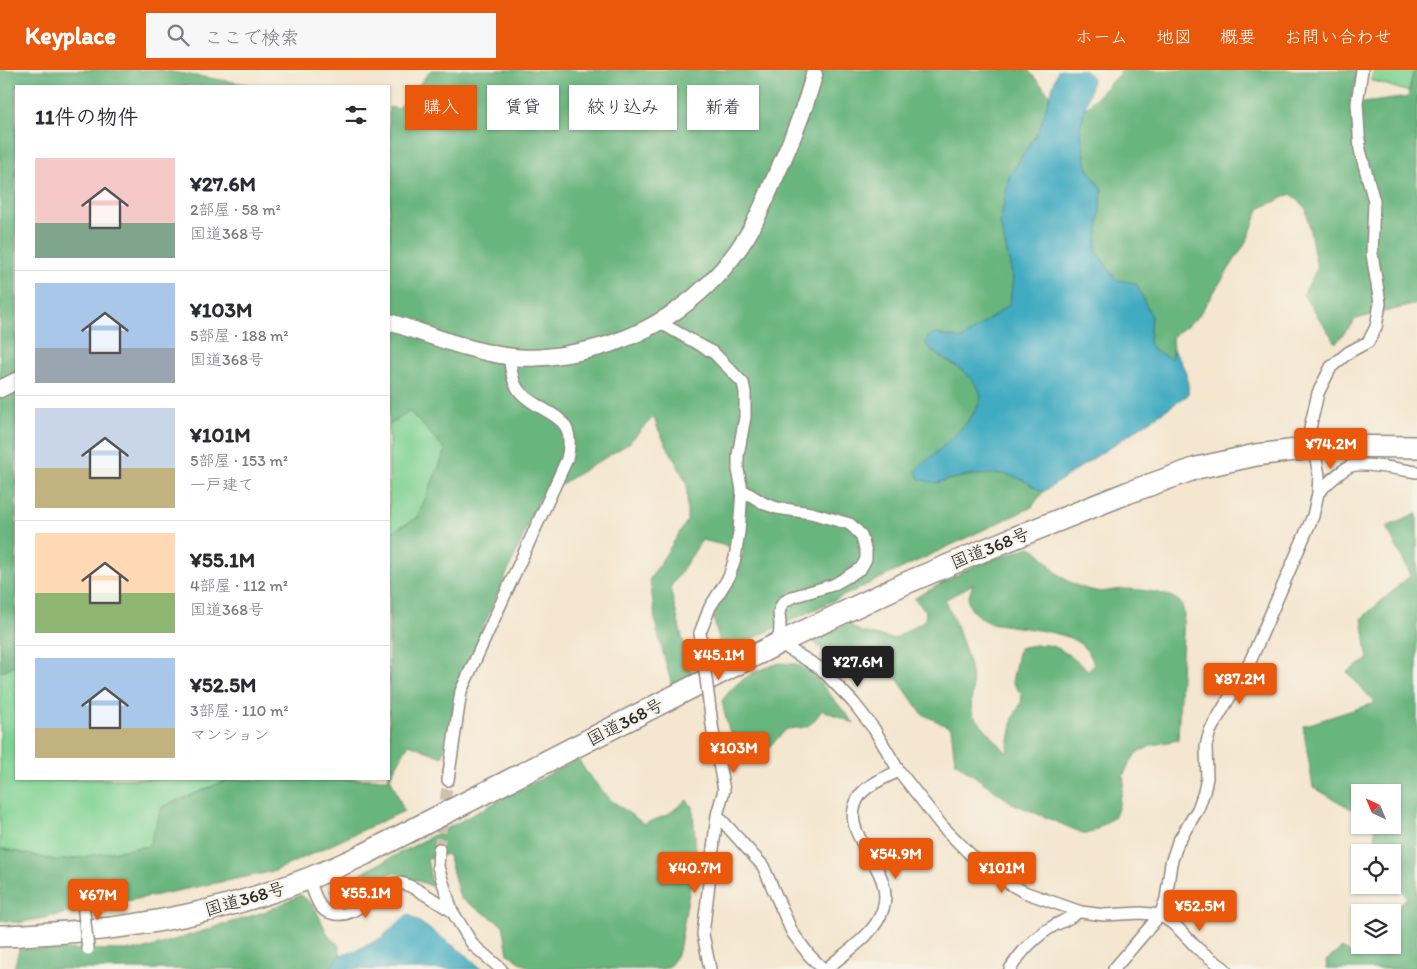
<!DOCTYPE html>
<html lang="ja">
<head>
<meta charset="utf-8">
<style>
  :root { --surface:#fff; --page:#f7f7f7; --text:#2b2b33; --muted:#7c7c81; --line:#e1e1e2; --accent:#ea580c }
  body { margin:0; font-family:Itim,"Klee One",sans-serif; background:var(--page); color:var(--text); height:100vh; display:flex; flex-direction:column; font-size:19px; white-space:nowrap }
  * { box-sizing:border-box; margin:0 }
  p { font-size:16px; color:var(--muted) }
  .icon { flex:none; width:28px; height:28px; fill:none; stroke:currentColor; stroke-width:2; stroke-linecap:round; stroke-linejoin:round }
  .map { position:relative; flex:1; overflow:hidden }
  .panel { position:absolute; left:15px; top:15px; width:375px; height:695px; display:flex; flex-direction:column; background:var(--surface); border-radius:0px; box-shadow:0 1px 4px #0004 }
  .panel>* { flex:none }
  .top-card { position:absolute; left:405px; top:15px; width:475px; height:45px; display:flex; gap:10px }
  .needle { width:32px; rotate:316deg }
  .controls { position:absolute; left:1351px; top:714px; display:grid; gap:10px }
  .controls a { display:grid; place-items:center; width:50px; height:50px; border-radius:0px; background:var(--surface); box-shadow:0 1px 4px #0004; font-size:25px }
  .price { position:absolute; translate:-50% -42px; padding:0 11px; border-radius:5px; background:var(--accent); color:#fff; font-size:16px; line-height:32px; filter:drop-shadow(0 1px 2px #0008) }
  .price::after { content:''; position:absolute; left:50%; top:30px; width:15px; height:11px; margin-left:-8px; background:inherit; clip-path:polygon(0 0,100% 0,50% 100%) }
  .price.current { background:#222; color:#fff }
  ul { padding:0; list-style:none }
  li { display:flex; align-items:center; gap:15px; height:125px; padding:0 20px }
  li+li { border-top:1px solid var(--line) }
  li span { display:grid; place-items:center; flex:none; width:140px; height:100px; border-radius:0px; color:#555 }
  li>.icon { margin-inline-start:auto }
  span .icon { width:60px; height:60px; fill:#fffc; stroke-width:1 }
  li b { font-size:21px }
  h2 { display:flex; justify-content:space-between; align-items:center; height:60px; padding:0 20px; font-size:21px }
  .pill { padding:0 18px; border-radius:0px; background:var(--surface); box-shadow:0 1px 4px #0004; font-size:18px; line-height:45px }
  .pill.current { background:var(--accent); color:#fff }
  header { display:flex; align-items:center; gap:30px; box-sizing:border-box; height:70px; padding:0 25px; background:var(--accent); color:#fff }
  header strong { font-size:24px }
  nav { display:flex; gap:28px; margin-inline-start:auto; font-size:18px }
  .search { width:350px; height:45px; background:var(--page); display:flex; align-items:center; gap:12px; box-sizing:border-box; padding:0 18px; border-radius:0px; color:var(--muted); font-size:19px }
  .map>svg:first-child { display:block }
  .green { fill:#82d394; stroke:#567f60 }
  .forest { fill:#69b57e; stroke:#4a7054; fill-rule:evenodd }
  .water { fill:#41abc1; stroke:#366b76 }
  .lines { fill:none; stroke-linecap:round; stroke-linejoin:round }
  .street-tunnel { stroke:#ccc1ae; stroke-width:11; stroke-dasharray:11 5.5; stroke-linecap:butt }
  .street-casing { stroke:#90887d; stroke-width:14 }
  .secondary-casing { stroke:#90887d; stroke-width:19 }
  .highway-casing { stroke:#90887d; stroke-width:24 }
  .street { stroke:#fff; stroke-width:11 }
  .secondary { stroke:#fff; stroke-width:16 }
  .highway { stroke:#fff; stroke-width:21 }
  .street-bridge-casing { stroke:#90887d; stroke-width:14; stroke-linecap:butt }
  .street-bridge { stroke:#fff; stroke-width:11 }
  .labels { text-anchor:middle; stroke-width:4.5; stroke-linejoin:round; paint-order:stroke }
  .street-label { font-size:18px; fill:#2b2b2b; stroke:#f7f3e8 }
</style>
</head>
<body>
<header>
<strong>Keyplace</strong>
<div class="search"><svg class="icon" aria-label="search" viewBox="0 0 24 24"><circle cx="10" cy="10" r="6"/><path d="M15 15l6 6"/></svg>ここで検索</div>
<nav><a>ホーム</a><a>地図</a><a>概要</a><a>お問い合わせ</a></nav>
</header>
<div class="map">
<svg width="1417" height="899" viewBox="0 0 1417 899">
  <rect width="100%" height="100%" fill="#f7f3e8"/>
  <filter id="ink" filterUnits="userSpaceOnUse"><feTurbulence type="fractalNoise" baseFrequency=".02" numOctaves="2"/><feDisplacementMap in="SourceGraphic" scale="10" xChannelSelector="R" yChannelSelector="G"/><feConvolveMatrix kernelMatrix="1 2 1 2 8 2 1 2 1" color-interpolation-filters="sRGB"/></filter>
  <filter id="wash" filterUnits="userSpaceOnUse"><feTurbulence type="fractalNoise" baseFrequency=".0096" numOctaves="4" result="noise"/><feDisplacementMap in="SourceGraphic" scale="20" xChannelSelector="R" yChannelSelector="G"/><feGaussianBlur stdDeviation="1.12" result="paint"/><feColorMatrix in="noise" values="0 0 0 0 0 0 0 0 0 0 0 0 0 0 0 0 0 1.4 0 .05"/><feComposite in="paint" operator="in"/></filter>
  <g filter="url(#wash)">
    <rect width="100%" height="100%" fill="#f4e6cf"/>
    <!-- green -->
    <path class="green" d="M1374,0h30l9,3 -4,19 -38,-12z
      M409,341l37,39 -29,68 -28,15v-108z
      M16,595v114h214l-68,28 -13,39 -91,15 -58,-13v-176z"/>
    <!-- forest -->
    <path class="forest" d="M0,0h159l100,16h-243v579l-16,7z
      M431,0h597l22,25 -10,33 -31,49 -9,46 13,55 -3,26 -48,35 -27,-5 -4,17c17,11 38,20 48,38 12,21 -49,68 -63,82l19,12c27,-6 58,-15 85,-5 8,3 16,10 23,14l-11,15 -310,146 -9,-37 20,-37 11,-29 -42,-10 -32,48 22,89 -20,9 -16,-60 -6,-47 37,-58v-38l-30,-56 -3,-11 -26,28 -87,52 -80,181 -19,80 -33,-13 -19,33 14,34 -129,60 -256,52 -19,-3v-72l58,13 91,-15 13,-39 68,-28h159v-246l28,-15 29,-68 -37,-39 -20,14v-318l9,2z
      M1123,0h237l-11,35 59,-8 6,-27h3v234l-61,15 -20,24 -33,-48 14,-26 -11,-60 -15,-15 -32,15 -12,32 -50,77 -25,19 1,13 -1,10 -18,-10 -5,-7 2,-27 -35,-36 -21,-29 7,-61 -15,-23 -7,-39 5,-19z
      M1417,444v455h-90l-1,-8 16,-13 13,8 9,-11h28l1,-32 14,-16 -14,-21 -1,-24h-14l-5,-27h19v-33h-32v22l-47,-27 -10,-61 72,-23 -28,-31 21,-12 -6,-42 49,-43 -25,-48z
      M1030,477c14,6 19,21 31,29 10,8 23,13 35,15 9,2 19,-2 28,-2 13,0 46,3 56,13 2,3 3,7 4,11l-6,127 -26,5 -16,9 -5,7 -8,15 1,6 -6,27 -4,8 -21,15 -8,2 -73,-31 -57,-41 -4,-34 -29,-14 -24,-34 -15,-9 -31,10 -39,-40 35,-18 13,9 33,7 31,-19 1,-9 -12,-12 8,-5 56,-30zM973,514c-1,5 -5,11 -5,16 0,11 14,19 22,23 24,4 52,6 75,13 13,4 26,15 29,29l-6,5c-28,-21 -32,-31 -69,-22l-7,34 10,13 -1,8 -8,15 -6,35 -34,-38c-4,-12 1,-23 -1,-35 -3,-28 -16,-55 -27,-80z
      M779,593l17,1 15,8 43,51 -32,-13c-13,18 -12,17 -35,19l-22,22 -19,2c-17,-11 -20,-34 -24,-52 16,-23 32,-29 57,-38z
      M578,689l9,14 24,27 33,24 23,-9 20,-15 6,8 3,44 -17,99 -9,15 -8,3h-131l-23,-15 -5,-29 -43,-27 -12,-44 -21,5 5,27 -39,-14 -51,34 -12,-16z
      M301,825l13,11 15,31 9,7 3,11 -13,14h-314l5,-20 123,1 125,-39z"/>
    <!-- water -->
    <path class="water" d="M1058,0h26l9,8 -13,50 7,39 15,23 -6,61 20,29 20,3 15,33 -2,27 5,7 17,9 2,-10c10,15 17,28 15,46l-145,97 -22,-13 -17,-5 -35,1 -34,8 -16,-4 -3,-9c16,-14 65,-53 65,-74 -1,-8 -11,-20 -18,-25 -12,-10 -27,-14 -37,-27l2,-8 7,-2 27,5 48,-35 3,-26 -13,-55 9,-46 31,-49z
      M408,844l57,40 17,15h-154l13,-14 23,-8 17,-9z"/>
  </g>
  <g filter="url(#ink)">
    <g class="lines">
      <!-- street-tunnel -->
      <path class="street-tunnel" d="M439,779l9,-69"/>
      <!-- street casing -->
      <g class="street-casing">
        <path id="street" d="M659,252l55,31 29,30 2,9v25l-7,38v15l4,20 -3,42 -4,26 -6,19 -19,30 -10,26
          M742,420l23,14 12,4 34,5 39,11 11,11 5,17v7l-5,9 -14,9 -14,8 -41,12 -8,5 -3,4 -2,7 1,11 -1,19 41,25 33,34 21,27 25,42 43,55 32,32 24,19 26,15 57,20 23,3 37,-2 19,2 16,11 22,23 27,20
          M1318,423c9,-9 20,-21 33,-27 11,-4 53,4 66,6
          M448,710l13,-89 106,-232c11,-47 -21,-41 -46,-66 -9,-9 -10,-25 -12,-37
          M717,745l46,51 29,66 17,23 14,14
          M439,779l-1,18 14,44 21,34 28,24
          M309,810c3,7 6,17 10,24 3,5 7,8 12,9 29,9 41,-29 67,-30 12,-1 41,21 54,28
          M710,899l-7,-35 14,-119 7,-25 -11,-58
          M826,899c20,-17 49,-34 57,-60 14,-43 -50,-74 -23,-114 7,-10 28,-19 39,-24
          M1010,899c11,-17 27,-34 45,-44 8,-4 16,-7 23,-13
          M1114,899l46,-54 6,-16 5,-36 7,-21 20,-33 6,-17 3,-14 -1,-32 4,-15 39,-67 64,-148 5,-23 1,-18 -9,-47 8,-35 13,-26 18,-15 19,-10 8,-15 4,-24 -8,-49 2,-53 -14,-51 -3,-47 5,-33"/>
      </g>
      <!-- secondary casing -->
      <g class="secondary-casing">
        <path id="secondary" d="M389,252c40,12 81,30 124,35 23,3 52,-2 75,-7 66,-15 124,-57 159,-114 13,-21 21,-44 31,-65 14,-32 27,-62 36,-96
          M0,319l16,-8"/>
      </g>
      <!-- highway casing -->
      <g class="highway-casing">
        <path id="highway" d="M0,866c18,0 36,-2 53,-3 110,-6 212,-31 312,-79l414,-211 127,-60 93,-39 128,-51 70,-25 59,-13 73,-9 88,1"/>
      </g>
      <!-- street -->
      <use href="#street" class="street"/>
      <!-- secondary -->
      <use href="#secondary" class="secondary"/>
      <!-- highway -->
      <use href="#highway" class="highway"/>
      <!-- street-bridge casing -->
      <g class="street-bridge-casing">
        <path id="street-bridge" d="M700,563l13,99
          M82,825l6,54"/>
      </g>
      <!-- street-bridge -->
      <use href="#street-bridge" class="street-bridge"/>
    </g>
  </g>
  <g class="labels">
    <!-- street labels -->
    <g class="street-label">
      <text transform="translate(990 478) rotate(-22)" y="6">国道368号</text>
      <text transform="translate(625 652) rotate(-27)" y="6">国道368号</text>
      <text transform="translate(245 829) rotate(-16)" y="6">国道368号</text>
    </g>
  </g>
</svg>
<div class="controls">
<a><svg class="needle" viewBox="-14 -14 28 28"><path d="M0-13l5 13h-10z" fill="#e53935"/><path d="M0 13l5-13h-10z" fill="#7c7c81"/></svg></a>
<a><svg class="icon" aria-label="locate" viewBox="0 0 24 24"><circle cx="12" cy="12" r="6"/><path d="M12 2v4M12 18v4M2 12h4M18 12h4"/></svg></a>
<a><svg class="icon" aria-label="layers" viewBox="0 0 24 24"><path d="M12 4l9 5-9 5-9-5zM3 14l9 5 9-5"/></svg></a>
</div>
<b class="price" style="left:1331px;top:400px">¥74.2M</b>
<b class="price" style="left:719px;top:611px">¥45.1M</b>
<b class="price current" style="left:858px;top:618px">¥27.6M</b>
<b class="price" style="left:1240px;top:635px">¥87.2M</b>
<b class="price" style="left:734px;top:704px">¥103M</b>
<b class="price" style="left:896px;top:810px">¥54.9M</b>
<b class="price" style="left:695px;top:824px">¥40.7M</b>
<b class="price" style="left:1002px;top:824px">¥101M</b>
<b class="price" style="left:366px;top:849px">¥55.1M</b>
<b class="price" style="left:98px;top:851px">¥67M</b>
<b class="price" style="left:1200px;top:862px">¥52.5M</b>
<div class="top-card">
<a class="pill current">購入</a>
<a class="pill">賃貸</a>
<a class="pill">絞り込み</a>
<a class="pill">新着</a>
</div>
<section class="panel">
<h2>11件の物件<svg class="icon" aria-label="filters" viewBox="0 0 24 24"><path d="M4 7h16M4 17h16"/><circle cx="9" cy="7" r="2"/><circle cx="15" cy="17" r="2"/></svg></h2>
<ul>
<li><span style="background:linear-gradient(#f6c9c9 65%,#7fa58c 0)"><svg class="icon" aria-label="home" viewBox="0 0 24 24"><path d="M3 11l9-7 9 7M6 9v11h12V9"/></svg></span><div><b>¥27.6M</b><p>2部屋 · 58 m²</p><p>国道368号</p></div></li>
<li><span style="background:linear-gradient(#a9c7e8 65%,#9aa5b1 0)"><svg class="icon" aria-label="home" viewBox="0 0 24 24"><path d="M3 11l9-7 9 7M6 9v11h12V9"/></svg></span><div><b>¥103M</b><p>5部屋 · 188 m²</p><p>国道368号</p></div></li>
<li><span style="background:linear-gradient(#c9d6e8 60%,#c2b280 0)"><svg class="icon" aria-label="home" viewBox="0 0 24 24"><path d="M3 11l9-7 9 7M6 9v11h12V9"/></svg></span><div><b>¥101M</b><p>5部屋 · 153 m²</p><p>一戸建て</p></div></li>
<li><span style="background:linear-gradient(#ffd9b3 60%,#8fb573 0)"><svg class="icon" aria-label="home" viewBox="0 0 24 24"><path d="M3 11l9-7 9 7M6 9v11h12V9"/></svg></span><div><b>¥55.1M</b><p>4部屋 · 112 m²</p><p>国道368号</p></div></li>
<li><span style="background:linear-gradient(#a9c7e8 70%,#c2b280 0)"><svg class="icon" aria-label="home" viewBox="0 0 24 24"><path d="M3 11l9-7 9 7M6 9v11h12V9"/></svg></span><div><b>¥52.5M</b><p>3部屋 · 110 m²</p><p>マンション</p></div></li>
</ul>
</section>
</div>
</body>
</html>
